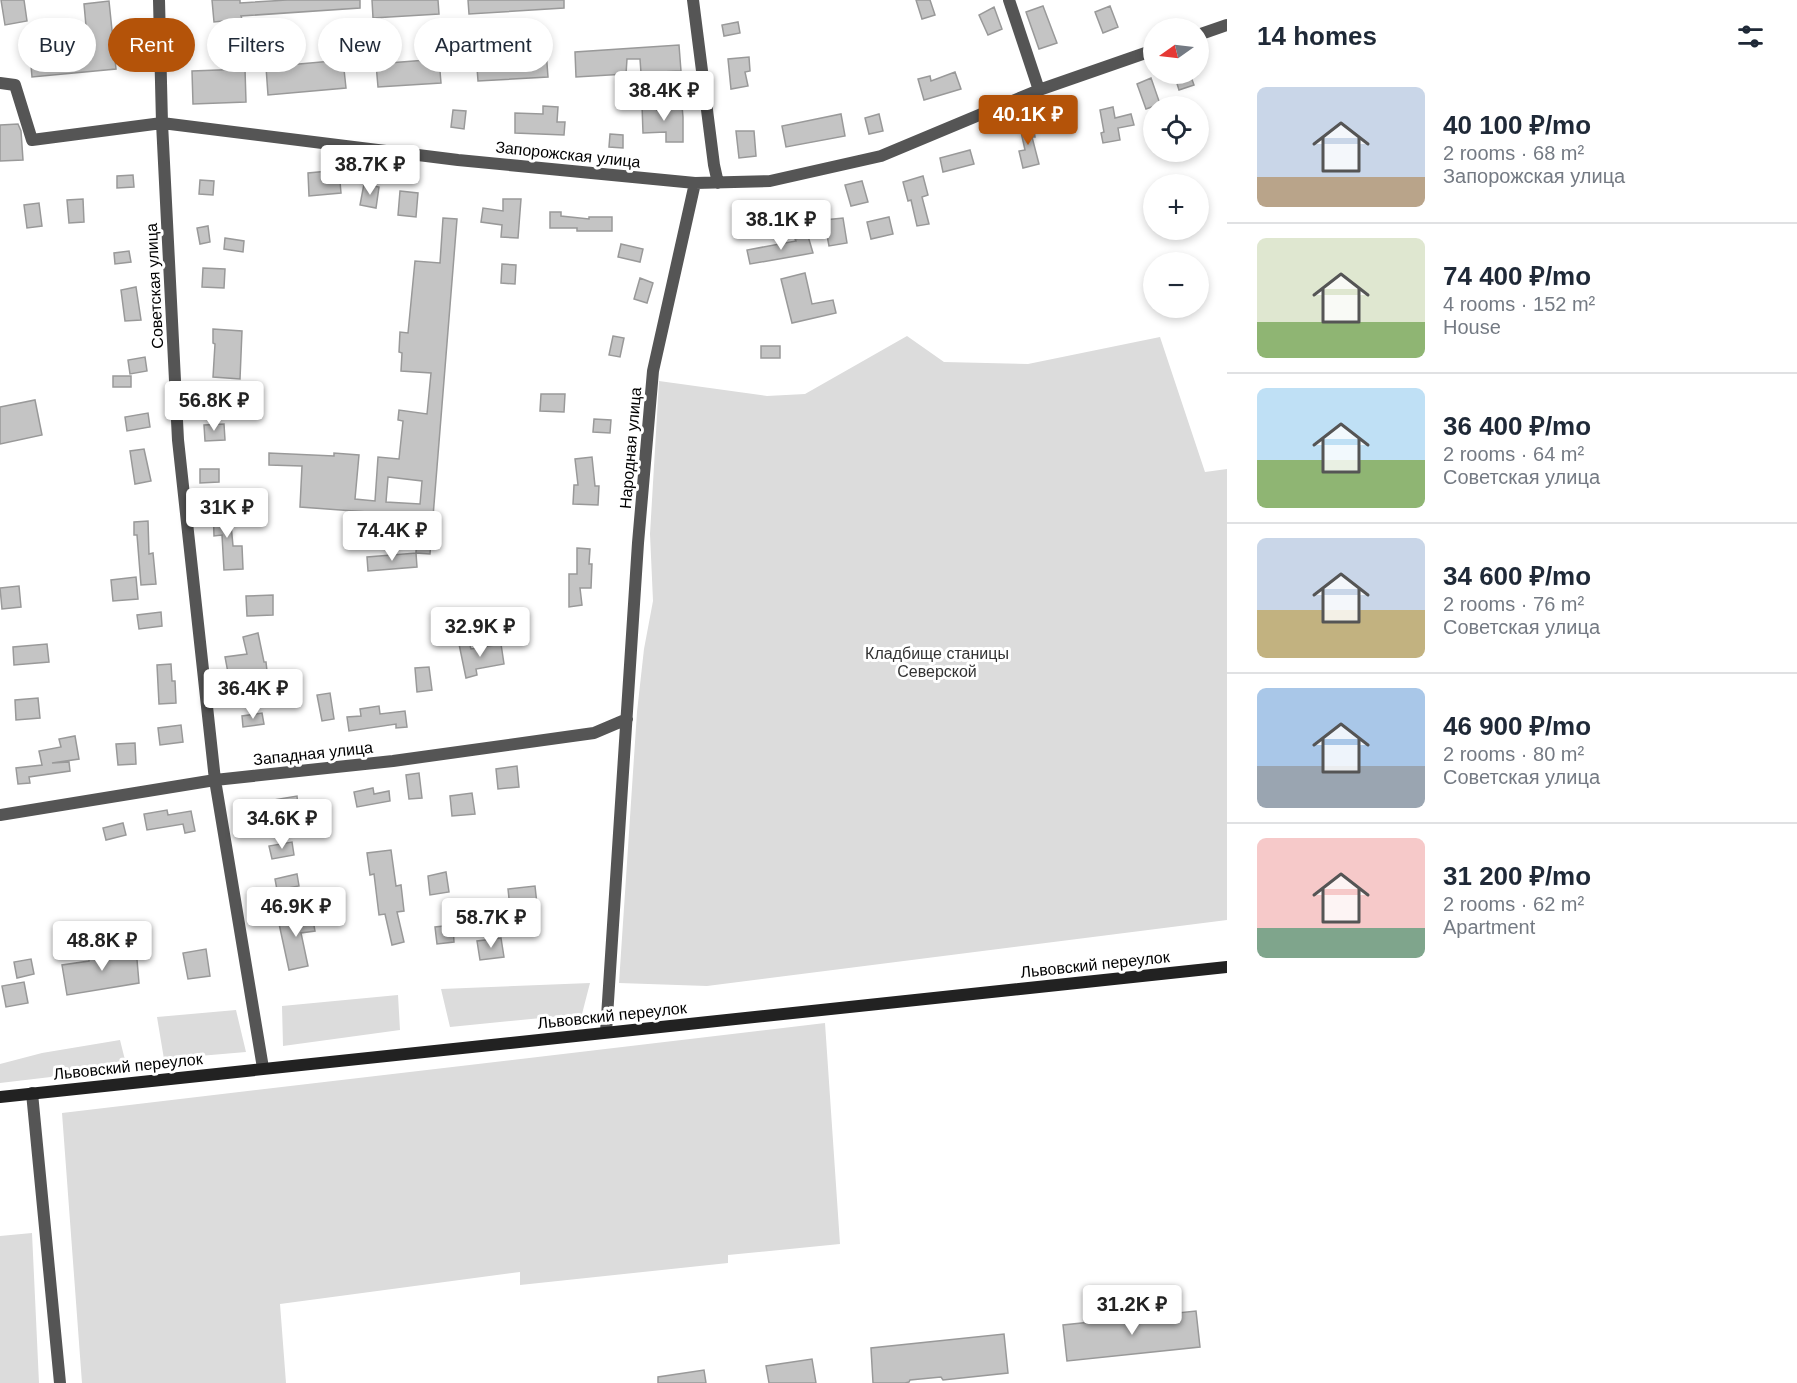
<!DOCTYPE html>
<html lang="en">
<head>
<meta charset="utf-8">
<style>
  :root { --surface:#fff; --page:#f2f2f3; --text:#1f2937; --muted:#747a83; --line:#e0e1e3; --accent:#b45309 }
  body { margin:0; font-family:Arial,sans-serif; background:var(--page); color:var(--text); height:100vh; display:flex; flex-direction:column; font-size:22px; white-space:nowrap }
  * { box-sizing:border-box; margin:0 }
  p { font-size:20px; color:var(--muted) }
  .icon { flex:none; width:33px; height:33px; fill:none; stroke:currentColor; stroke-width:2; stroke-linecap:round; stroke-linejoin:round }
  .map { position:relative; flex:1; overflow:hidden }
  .side { display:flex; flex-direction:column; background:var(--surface); width:570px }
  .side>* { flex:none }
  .banner { position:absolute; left:18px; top:18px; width:570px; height:54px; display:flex; gap:12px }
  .needle { width:39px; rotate:256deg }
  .buttons { position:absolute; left:1143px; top:18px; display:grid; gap:12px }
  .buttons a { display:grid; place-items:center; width:66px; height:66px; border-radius:50%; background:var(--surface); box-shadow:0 3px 9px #0003; font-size:30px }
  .price { position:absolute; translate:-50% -51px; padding:0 14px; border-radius:6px; background:#fff; color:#222; font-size:20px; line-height:39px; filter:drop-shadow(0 2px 3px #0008) }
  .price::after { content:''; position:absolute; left:50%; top:36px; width:18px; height:14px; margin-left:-9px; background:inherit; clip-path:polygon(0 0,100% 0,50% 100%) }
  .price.selected { background:var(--accent); color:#fff }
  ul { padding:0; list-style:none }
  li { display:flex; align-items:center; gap:18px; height:150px; padding:0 30px }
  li+li { border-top:2px solid var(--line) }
  li span { display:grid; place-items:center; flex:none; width:168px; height:120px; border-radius:9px; color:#555 }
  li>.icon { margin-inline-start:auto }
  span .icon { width:72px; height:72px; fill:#fffc; stroke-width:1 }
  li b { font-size:26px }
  h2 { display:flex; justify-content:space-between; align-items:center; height:72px; padding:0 30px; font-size:26px }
  .tag { padding:0 21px; border-radius:27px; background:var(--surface); box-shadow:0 3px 9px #0003; font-size:21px; line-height:54px }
  .tag.selected { background:var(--accent); color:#fff }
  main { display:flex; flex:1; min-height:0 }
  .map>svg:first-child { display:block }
  .green { fill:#dcdcdc }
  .building { fill:#c4c4c4; stroke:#999; stroke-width:1.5; fill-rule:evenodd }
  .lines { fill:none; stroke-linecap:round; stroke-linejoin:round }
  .minor { stroke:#555; stroke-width:12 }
  .secondary { stroke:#222; stroke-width:12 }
  .labels { text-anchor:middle; stroke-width:6; stroke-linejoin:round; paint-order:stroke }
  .street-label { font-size:16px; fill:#000; stroke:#fff }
  .park-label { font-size:16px; fill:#333; stroke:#fff }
</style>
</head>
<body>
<main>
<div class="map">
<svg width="1227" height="1383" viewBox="0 0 1227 1383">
  <rect width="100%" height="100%" fill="#fff"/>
  <!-- green -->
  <path class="green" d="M907,336l37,26 84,2 132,-27 45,135 22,-3v451l-520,66 -88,-3 18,-271 7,-63 9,-48 -3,-67 9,-153 108,15 38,-2z
    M590,983l-8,31 -132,13 -9,-38z
    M398,995l2,35 -117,16 -1,-40z
    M236,1010l10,42 -82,7 -7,-42z
    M825,1023l15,221 -112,11v8l-208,22v-13l-240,32 6,79h-204l-20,-270z
    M120,1040l7,28 -127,15v-19l42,-11z
    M32,1233l7,150h-39v-147z"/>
  <!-- building -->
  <path class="building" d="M1,0h23l3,21 -22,4z
    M212,0h28v3l47,-3h73v8l-119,8 1,3 -28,3z
    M372,0h66l1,14 -66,4z
    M468,0h96v8l-95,6z
    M916,0h14l5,15 -13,4z
    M109,1l7,68 -84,8 -2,-23 58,-6 -4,-44z
    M1043,6l14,37 -18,6 -13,-37z
    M1110,6l8,21 -15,6 -8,-21z
    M994,7l8,22 -14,6 -9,-20z
    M738,22l2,11 -16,3 -2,-11z
    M679,45l2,26 -40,2 -1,-14h-13l-1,15 -50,3 -1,-25z
    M546,50l2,27 -70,4 -2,-27z
    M749,57l1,14 -5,1 3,14 -17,3 -3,-30z
    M439,59l2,24 -63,4 -2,-23z
    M343,60l3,28 -78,7 -2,-28z
    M245,69l1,33 -53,2 -1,-33z
    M955,72l6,17 -37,11 -6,-21 12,-3 1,5z
    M1174,74h16l4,11 -15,5z
    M1151,78l9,26 -14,5 -9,-25z
    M642,105h15v5l25,-4 1,11v25h-17v-10l-23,1z
    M543,106l15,1 -1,15h8l-1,13 -49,-2v-20l28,1z
    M1113,107l2,11 16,-4 3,11 -16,3 2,12 -17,3 -2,-10 3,-1 -4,-22z
    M453,110l13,1 -2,18 -13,-2z
    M841,114l4,22 -59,11 -4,-21z
    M879,114l4,17 -14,3 -4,-16z
    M1027,121l1,4 5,-1 2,13h-3l7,27 -16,4 -4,-17 6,-1 -6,-27z
    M18,124l3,7 2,29 -23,1v-36z
    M736,131h18l2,25 -17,2z
    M610,134l13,1v13l-14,-1z
    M970,150l4,14 -31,8 -3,-14z
    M339,170l2,23 -32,3 -1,-23z
    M133,175l1,12 -17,1v-12z
    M923,176l5,19 -6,2 7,27 -12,2 -6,-26 -3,1 -5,-19z
    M200,180l14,1 -1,14 -14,-1z
    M862,181l6,21 -17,4 -6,-21z
    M364,184l15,3 -3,21 -16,-3z
    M400,191l18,2 -2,24 -18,-2z
    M83,199l1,23 -15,1 -2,-23z
    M503,199h18l-3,39 -17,-1 1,-12 -21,-3 2,-14 20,3z
    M799,201l4,13 -24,9 -10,2 -1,-3 -20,7 -4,-13 34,-12 1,2z
    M39,203l3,23 -15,2 -3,-23z
    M550,212h11v4l28,3v-2h23v14h-35v-3h-27z
    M889,217l4,17 -22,5 -4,-17z
    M443,218l14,1 -27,335 -14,-1 1,-21 -51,-4 1,-16 -67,-5 2,-41 -33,-1v-12l65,3v-3l25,2 -4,44 20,2 3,-44 21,2 4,-38 -5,-1 1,-10 28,4 4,-41 -30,-2 1,-18 -3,-1 1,-20 8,1 7,-72 25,2zM388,477l34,4 -2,23 -34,-2z
    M843,218l4,25 -18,3 -5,-26z
    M208,226l2,16 -10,2 -3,-16z
    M808,236l5,17 -63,11 -3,-14 49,-9 -1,-2z
    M225,238l19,3 -1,11 -19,-3z
    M621,244l22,5 -3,13 -22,-5z
    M129,251l2,11 -16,2 -1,-11z
    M502,264l14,1 -1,19 -14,-1z
    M203,268l22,1 -1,19 -22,-1z
    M805,273l7,31 21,-4 3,13 -44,10 -11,-44z
    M640,278l13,5 -6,20 -13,-4z
    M136,287l5,33 -16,1 -4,-31z
    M213,329l29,2 -2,48 -27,-2 2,-33 -2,-1z
    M613,336l11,2 -4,19 -11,-2z
    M761,346h19v12h-19z
    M145,357l2,14 -17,3 -2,-14z
    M113,376h18v11h-18z
    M541,394h24l-1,18 -24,-1z
    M35,400l7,35 -42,9v-37z
    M148,413l2,14 -23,4 -2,-14z
    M594,419l17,1 -1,13 -17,-1z
    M224,424l1,16 -20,1 -1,-16z
    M144,449l7,32 -16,3 -5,-33z
    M592,457l3,29h4l-1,19 -25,-1 1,-19h4l-3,-26z
    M200,469h19v13l-19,1z
    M213,505h13v8h4l3,33h9l1,23 -19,1 -2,-35 -8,1z
    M148,521l1,33 4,-1 3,31 -15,1 -4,-50h-3v-13z
    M577,548l13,1 -1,15h3l-1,24h-11l2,17 -13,2v-33h8z
    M416,553l1,14 -49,4 -1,-14z
    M136,577l2,22 -25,2 -2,-21z
    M19,586l2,21 -19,2 -2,-21z
    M273,595v20l-26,1 -1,-20z
    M161,612l1,14 -23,3 -2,-14z
    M258,633l6,29h2l3,27 -30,6 -4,-18 -6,1 -4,-21 22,-3 -4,-17z
    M469,642l2,7 30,-5 3,20 -28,5 1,6 -11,3 -7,-34z
    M47,644l2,18 -35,3 -1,-18z
    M171,664l1,17h3l1,22 -17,1 -2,-39z
    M429,667l3,23 -15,2 -2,-24z
    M330,693l4,26 -12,2 -5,-26z
    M38,698l2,20 -24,2 -1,-20z
    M379,706l1,8 25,-3 2,16 -11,1v-4l-47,7 -2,-14 14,-1 -1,-7z
    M262,713l2,11 -21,3 -1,-11z
    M181,725l2,17 -23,3 -2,-17z
    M75,736l4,23 -27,4 17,-1 1,9 -41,6 1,6 -12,1 -2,-16 26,-3 -3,-14 22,-4 -2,-8z
    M135,743l1,21 -18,1 -2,-21z
    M517,766l2,21 -21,2 -2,-20z
    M419,773l3,25 -13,1 -3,-24z
    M373,788l1,6 15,-3 1,10 -33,6 -3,-15z
    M472,793l3,21 -23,2 -2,-20z
    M297,796l2,20 -23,3 -3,-19z
    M167,810l1,5 23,-4 4,20 -10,2 -2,-9 -36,6 -3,-16z
    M123,823l3,12 -20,5 -3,-12z
    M292,842l2,13 -22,4 -3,-13z
    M391,850l5,36 5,-1 3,26 -7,1 7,30 -12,3 -7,-31 -6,1 -5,-41 -4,1 -3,-22z
    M446,872l3,20 -19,3 -2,-19z
    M297,874l2,12 -22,4 -2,-11z
    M535,886l4,37 -27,4 -4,-38z
    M311,909l4,22 -14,2 7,33 -19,4 -11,-51 23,-4 -1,-4z
    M453,925l1,17 -17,2 -2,-17z
    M501,938l3,19 -24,3 -3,-19z
    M136,948l3,35 -72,12 -5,-30 27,-4v-5z
    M206,949l4,27 -22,3 -5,-26z
    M31,959l3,15 -17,4 -3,-16z
    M24,982l4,21 -22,4 -4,-21z
    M1196,1311l4,36 -133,14 -4,-36z
    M1004,1334l4,39 -65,7 -2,-3 -31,3 -1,2 -4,1h-32l-2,-35z
    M812,1359l4,24h-47l-3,-17z
    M704,1370l2,13h-48v-6z"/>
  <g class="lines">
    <!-- minor -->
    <path class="minor" d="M159,0l3,123 16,317 37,340 48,288
      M693,0l21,165 4,18
      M1009,0l30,90
      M1198,35l29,-10
      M0,83l15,2 17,55 130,-17 296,37 237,23 75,-2 111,-25 158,-66 115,-40
      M0,815l215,-35 178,-19 201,-28 33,-14
      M606,1032l32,-489 15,-172 42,-188
      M32,1093l28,290"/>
    <!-- secondary -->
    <path class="secondary" d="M0,1097l1227,-130"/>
  </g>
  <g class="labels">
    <!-- street labels -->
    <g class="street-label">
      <text transform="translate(568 154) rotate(6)" y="6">Запорожская улица</text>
      <text transform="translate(154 286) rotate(-93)" y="6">Советская улица</text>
      <text transform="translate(630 448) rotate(-85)" y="6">Народная улица</text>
      <text transform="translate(313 753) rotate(-6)" y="6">Западная улица</text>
      <text transform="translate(1095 964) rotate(-6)" y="6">Львовский переулок</text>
      <text transform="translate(612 1015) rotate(-6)" y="6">Львовский переулок</text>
      <text transform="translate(128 1066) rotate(-6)" y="6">Львовский переулок</text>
    </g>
    <!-- park labels -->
    <g class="park-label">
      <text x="937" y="659">Кладбище станицы<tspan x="937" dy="18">Северской</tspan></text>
    </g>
  </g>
</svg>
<div class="buttons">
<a><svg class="needle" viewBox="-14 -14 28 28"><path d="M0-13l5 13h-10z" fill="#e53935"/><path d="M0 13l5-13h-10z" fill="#747a83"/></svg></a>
<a><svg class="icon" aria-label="locate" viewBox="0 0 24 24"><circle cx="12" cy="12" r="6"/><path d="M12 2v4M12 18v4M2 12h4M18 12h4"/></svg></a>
<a>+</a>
<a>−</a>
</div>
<b class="price" style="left:664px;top:122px">38.4K ₽</b>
<b class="price selected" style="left:1028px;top:146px">40.1K ₽</b>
<b class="price" style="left:370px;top:196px">38.7K ₽</b>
<b class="price" style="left:781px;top:251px">38.1K ₽</b>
<b class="price" style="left:214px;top:432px">56.8K ₽</b>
<b class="price" style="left:227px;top:539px">31K ₽</b>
<b class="price" style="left:392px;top:562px">74.4K ₽</b>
<b class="price" style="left:480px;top:658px">32.9K ₽</b>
<b class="price" style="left:253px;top:720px">36.4K ₽</b>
<b class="price" style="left:282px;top:850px">34.6K ₽</b>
<b class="price" style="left:296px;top:938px">46.9K ₽</b>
<b class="price" style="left:491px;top:949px">58.7K ₽</b>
<b class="price" style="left:102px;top:972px">48.8K ₽</b>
<b class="price" style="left:1132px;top:1336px">31.2K ₽</b>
<div class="banner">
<a class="tag">Buy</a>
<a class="tag selected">Rent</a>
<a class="tag">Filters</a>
<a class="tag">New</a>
<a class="tag">Apartment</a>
</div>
</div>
<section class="side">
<h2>14 homes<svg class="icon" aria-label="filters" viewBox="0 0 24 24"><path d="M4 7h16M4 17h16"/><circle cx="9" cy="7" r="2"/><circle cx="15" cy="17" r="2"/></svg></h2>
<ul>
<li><span style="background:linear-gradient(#c9d6e8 75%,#b9a48a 0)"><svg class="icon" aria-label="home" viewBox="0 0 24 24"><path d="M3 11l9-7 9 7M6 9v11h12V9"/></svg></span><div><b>40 100 ₽/mo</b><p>2 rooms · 68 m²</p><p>Запорожская улица</p></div></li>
<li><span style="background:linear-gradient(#dfe7d0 70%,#8fb573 0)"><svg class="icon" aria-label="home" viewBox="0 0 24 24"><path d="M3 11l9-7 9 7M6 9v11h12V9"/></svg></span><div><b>74 400 ₽/mo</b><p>4 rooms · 152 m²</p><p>House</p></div></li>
<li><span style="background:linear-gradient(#bfe0f5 60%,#8fb573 0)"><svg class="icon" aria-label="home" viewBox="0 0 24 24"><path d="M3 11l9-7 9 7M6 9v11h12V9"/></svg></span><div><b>36 400 ₽/mo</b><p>2 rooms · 64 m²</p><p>Советская улица</p></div></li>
<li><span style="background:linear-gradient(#c9d6e8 60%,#c2b280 0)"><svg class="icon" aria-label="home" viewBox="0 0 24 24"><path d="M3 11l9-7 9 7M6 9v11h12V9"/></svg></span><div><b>34 600 ₽/mo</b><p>2 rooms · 76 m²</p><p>Советская улица</p></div></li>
<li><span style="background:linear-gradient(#a9c7e8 65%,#9aa5b1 0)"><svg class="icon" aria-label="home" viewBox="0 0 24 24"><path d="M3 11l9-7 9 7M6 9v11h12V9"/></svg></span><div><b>46 900 ₽/mo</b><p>2 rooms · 80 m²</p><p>Советская улица</p></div></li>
<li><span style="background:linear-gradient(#f6c9c9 75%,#7fa58c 0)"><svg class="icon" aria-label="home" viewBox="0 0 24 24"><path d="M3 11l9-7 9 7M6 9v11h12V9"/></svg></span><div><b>31 200 ₽/mo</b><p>2 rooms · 62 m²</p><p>Apartment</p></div></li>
</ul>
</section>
</main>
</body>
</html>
